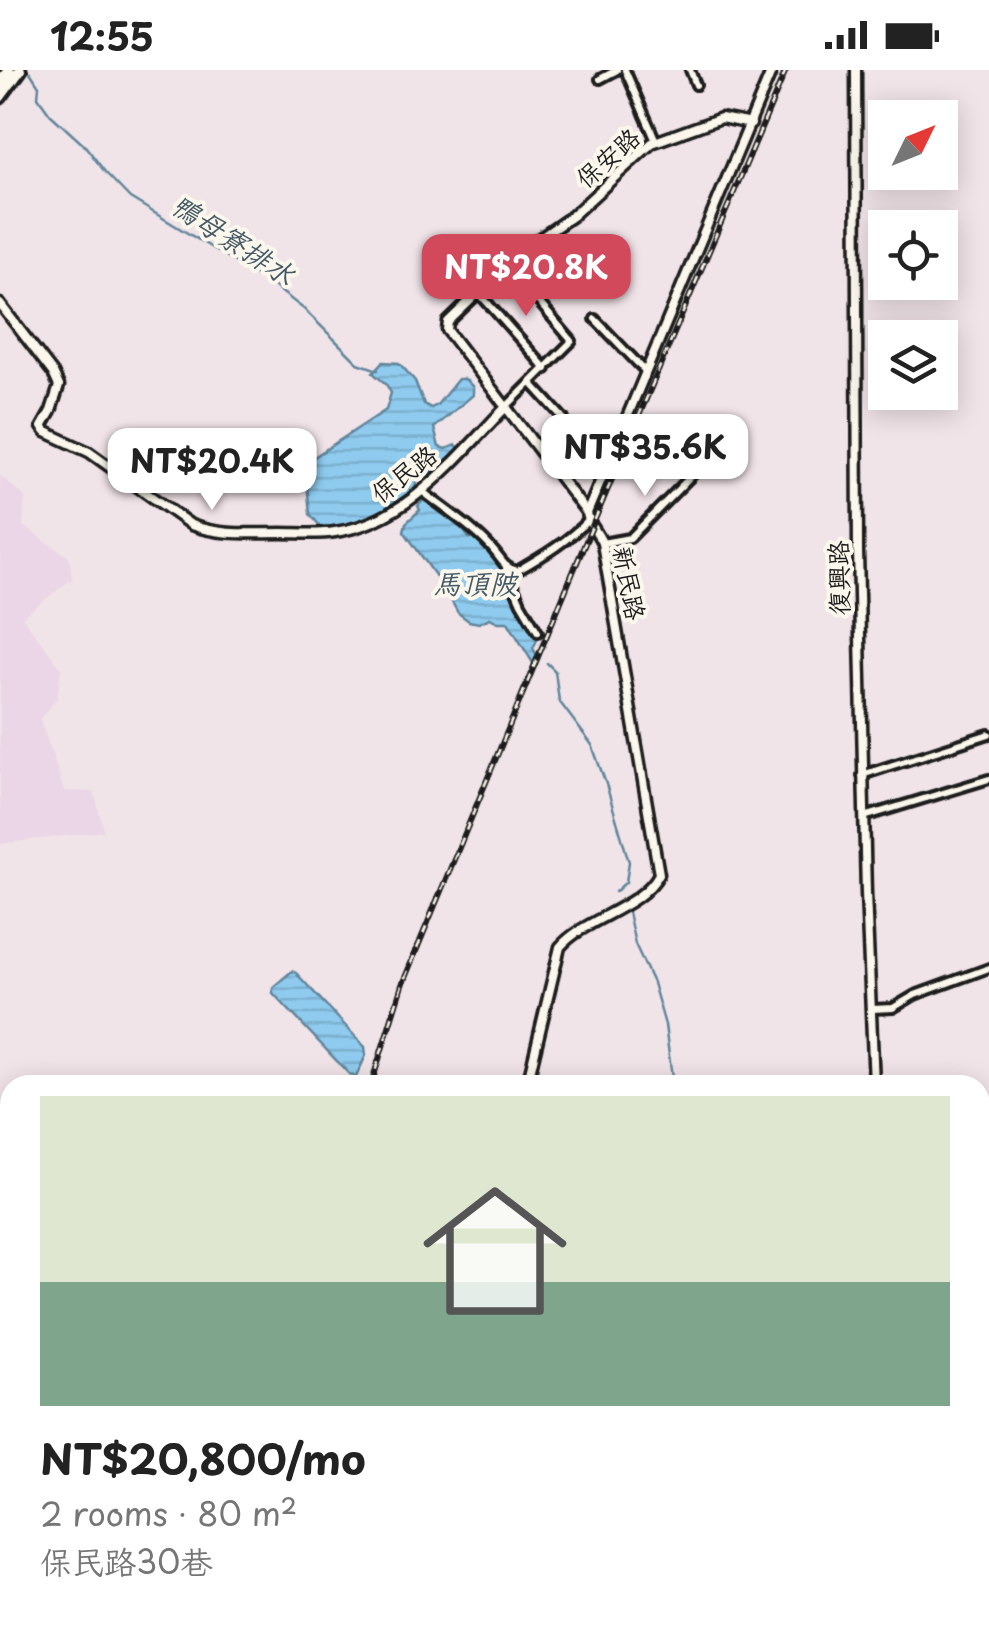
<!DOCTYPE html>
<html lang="en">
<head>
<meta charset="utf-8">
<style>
  :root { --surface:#fff; --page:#f6f6f6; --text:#222; --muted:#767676; --accent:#d1495b }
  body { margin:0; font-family:"Playpen Sans","LXGW WenKai TC",sans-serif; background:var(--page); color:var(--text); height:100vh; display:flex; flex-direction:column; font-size:38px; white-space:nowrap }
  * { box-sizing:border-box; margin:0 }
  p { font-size:32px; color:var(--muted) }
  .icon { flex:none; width:55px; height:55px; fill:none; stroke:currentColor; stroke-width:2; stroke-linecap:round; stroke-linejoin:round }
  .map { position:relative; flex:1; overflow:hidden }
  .details { position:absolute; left:0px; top:1005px; width:990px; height:552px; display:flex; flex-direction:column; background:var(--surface); border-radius:30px 30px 0 0; box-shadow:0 5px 25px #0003 }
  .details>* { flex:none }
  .needle { width:65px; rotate:47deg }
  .fabs { position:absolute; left:868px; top:30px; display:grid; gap:20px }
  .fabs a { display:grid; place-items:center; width:90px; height:90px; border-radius:0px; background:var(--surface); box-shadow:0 5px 25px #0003; font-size:50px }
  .price { position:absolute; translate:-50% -85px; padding:0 22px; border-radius:20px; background:#fff; color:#222; font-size:32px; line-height:65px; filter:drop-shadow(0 2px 5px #0008) }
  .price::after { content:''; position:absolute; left:50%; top:60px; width:30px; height:22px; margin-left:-15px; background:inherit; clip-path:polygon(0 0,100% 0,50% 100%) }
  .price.on { background:var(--accent); color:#fff }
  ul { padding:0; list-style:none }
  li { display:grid; align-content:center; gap:20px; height:530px; padding:0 40px }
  li span { display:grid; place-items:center; height:310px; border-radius:0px; color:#555 }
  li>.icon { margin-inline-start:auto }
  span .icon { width:180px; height:180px; fill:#fffc; stroke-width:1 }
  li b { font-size:42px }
  .status { display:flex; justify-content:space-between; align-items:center; height:70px; padding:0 50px; background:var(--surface); direction:ltr }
  .status svg { height:28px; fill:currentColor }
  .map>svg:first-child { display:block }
  .built { fill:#ead6e6 }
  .water { fill:url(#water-rules); stroke:#61859b; stroke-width:2.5 }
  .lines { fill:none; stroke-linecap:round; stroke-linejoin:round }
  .stream { stroke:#61859b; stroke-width:2.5 }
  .minor-casing { stroke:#1c1c1c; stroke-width:14 }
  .tertiary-casing { stroke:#1c1c1c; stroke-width:15 }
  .primary-casing { stroke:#1c1c1c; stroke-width:18 }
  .trunk-casing { stroke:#1c1c1c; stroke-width:19 }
  .minor { stroke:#fbf7ec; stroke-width:6 }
  .tertiary { stroke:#fbf7ec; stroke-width:8 }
  .primary { stroke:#fbf7ec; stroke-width:10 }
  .trunk { stroke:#fbf7ec; stroke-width:11 }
  .rail-casing { stroke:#1c1c1c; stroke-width:6 }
  .rail { stroke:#fbf7ec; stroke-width:2.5; stroke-dasharray:8; stroke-linecap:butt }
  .labels { text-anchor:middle; stroke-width:8; stroke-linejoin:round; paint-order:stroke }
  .street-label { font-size:25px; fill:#1c1c1c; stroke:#fbf7ec }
  .water-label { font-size:28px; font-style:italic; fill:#445966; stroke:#fbf7ec }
</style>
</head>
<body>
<div class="status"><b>12:55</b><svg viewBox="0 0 49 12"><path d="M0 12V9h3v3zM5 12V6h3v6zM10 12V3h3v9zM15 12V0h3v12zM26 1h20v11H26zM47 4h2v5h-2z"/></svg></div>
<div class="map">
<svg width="989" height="1557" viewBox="0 0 989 1557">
  <defs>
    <pattern id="water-rules" width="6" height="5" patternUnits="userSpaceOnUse" patternTransform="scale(2.5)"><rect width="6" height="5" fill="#8fcbef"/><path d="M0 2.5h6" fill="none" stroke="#7baecc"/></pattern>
  </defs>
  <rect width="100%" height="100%" fill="#f1e4e8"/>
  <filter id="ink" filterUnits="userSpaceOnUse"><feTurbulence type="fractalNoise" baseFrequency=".01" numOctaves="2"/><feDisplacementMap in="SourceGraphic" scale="20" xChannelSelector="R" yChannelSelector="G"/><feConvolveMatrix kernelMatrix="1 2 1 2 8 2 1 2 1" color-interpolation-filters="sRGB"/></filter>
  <g filter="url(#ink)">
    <!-- built -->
    <path class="built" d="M0,405l25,22 -2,29 46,31 3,22 -50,38 39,51 -4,30 -17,21 24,72 30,1 10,39 -104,13z"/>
    <!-- water -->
    <path class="water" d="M383,292l16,1 16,18 9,23 7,4 6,-3 21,-26h7l8,8v8l-39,33 5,19 7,2 10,-4 4,3 -32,28 -6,-3 -5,1 -2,17c-29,20 -58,39 -95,35l-10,-12 -5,-51 81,-53 5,-17 -5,-9 -13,-11z
      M426,427l32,26 11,15h9l18,24 43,74 -6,12 4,8 -4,7 -25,-41h-10l-8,-4 -11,5 -10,-2 -11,-8 -14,-25 -40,-57 2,-8 14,-13 -2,-4z
      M292,901l4,2 69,74 1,8 -10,22 -7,-3 -76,-81v-6z
      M10,1192v123l-10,12v-126l2,1z"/>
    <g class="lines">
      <!-- stream -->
      <path class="stream" d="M30,2l9,14 -1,11 12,17 36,33 19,25 25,26 141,86 34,26 53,53 20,7
        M547,593l8,8 4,30 33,44 14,39 23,78 -3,20 -11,10
        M628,842l7,32 18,39 12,42 8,60
        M699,1548l1,9"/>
      <!-- minor casing -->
      <g class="minor-casing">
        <path id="minor" d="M625,0l31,71
          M690,0l6,15
          M600,9l17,-9
          M447,187l99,112
          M595,249l51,53
          M531,313l33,36
          M506,337l66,-66 -65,-76
          M422,421c21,17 55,39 71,59 9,10 11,18 24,21 26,-15 51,-30 71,-51
          M602,473l28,-5 65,-66 -4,-16 -14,-11
          M506,498l15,35 17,29
          M862,705l127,-41
          M864,747l125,-38
          M872,939l21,-1 22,-13 74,-27"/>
      </g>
      <!-- tertiary casing -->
      <g class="tertiary-casing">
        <path id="tertiary" d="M856,0l2,481 8,342 8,192
          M0,234l53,69 6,13 -8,25 -9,16 4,5 43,20 102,73c30,11 59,8 91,8 17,0 36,2 53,-1 73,-10 122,-75 170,-124
          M587,443l-137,-179 -3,-4 1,-8 71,-69 53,-37 80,-73 69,-25 30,6
          M527,1015l33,-138c25,-29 81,-39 99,-73l-57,-331c-4,-10 -14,-20 -15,-30l185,-443
          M892,1548v9
          M903,1548v9
          M389,1557l2,-9"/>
      </g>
      <!-- primary casing -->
      <g class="primary-casing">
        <path id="primary" d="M0,12l9,-12
          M0,27l20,-27"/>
      </g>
      <!-- trunk casing -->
      <g class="trunk-casing">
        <path id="trunk" d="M0,1513h10
          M0,1528l10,1
          M595,1548l20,9
          M625,1548l20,9
          M645,1548l19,9"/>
      </g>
      <!-- minor -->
      <use href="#minor" class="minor"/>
      <!-- tertiary -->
      <use href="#tertiary" class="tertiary"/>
      <!-- primary -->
      <use href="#primary" class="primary"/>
      <!-- trunk -->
      <use href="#trunk" class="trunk"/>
      <!-- rail casing -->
      <g class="rail-casing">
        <path id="rail" d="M371,1015l31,-100 191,-461 193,-454
          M213,1557l3,-9"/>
      </g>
      <!-- rail -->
      <use href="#rail" class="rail"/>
    </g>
  </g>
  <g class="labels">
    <!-- street labels -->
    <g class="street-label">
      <text transform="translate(608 88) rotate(-41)" y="9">保安路</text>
      <text transform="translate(404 404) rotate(-38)" y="9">保民路</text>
      <text transform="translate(839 508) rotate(-91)" y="9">復興路</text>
      <text transform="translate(629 513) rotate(79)" y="9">新民路</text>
    </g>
    <!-- water labels -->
    <g class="water-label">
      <text transform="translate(233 170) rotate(33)" y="10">鴨母寮排水</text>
      <text x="475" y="524">馬頂陂</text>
    </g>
  </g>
</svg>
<div class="fabs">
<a><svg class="needle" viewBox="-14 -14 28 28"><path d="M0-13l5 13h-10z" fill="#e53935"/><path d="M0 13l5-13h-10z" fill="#767676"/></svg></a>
<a><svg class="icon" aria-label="locate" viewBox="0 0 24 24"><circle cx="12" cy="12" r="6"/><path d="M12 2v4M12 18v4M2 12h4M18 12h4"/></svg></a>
<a><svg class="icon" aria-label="layers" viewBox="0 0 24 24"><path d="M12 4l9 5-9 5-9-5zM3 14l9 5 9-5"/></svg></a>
</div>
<b class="price on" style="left:526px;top:249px">NT$20.8K</b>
<b class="price" style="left:645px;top:429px">NT$35.6K</b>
<b class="price" style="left:212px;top:443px">NT$20.4K</b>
<section class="details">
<ul>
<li><span style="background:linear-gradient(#dfe7d0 60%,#7fa58c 0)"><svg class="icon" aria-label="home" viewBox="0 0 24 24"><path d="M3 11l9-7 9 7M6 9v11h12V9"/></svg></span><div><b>NT$20,800/mo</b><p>2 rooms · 80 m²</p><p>保民路30巷</p></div></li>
</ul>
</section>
</div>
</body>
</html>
